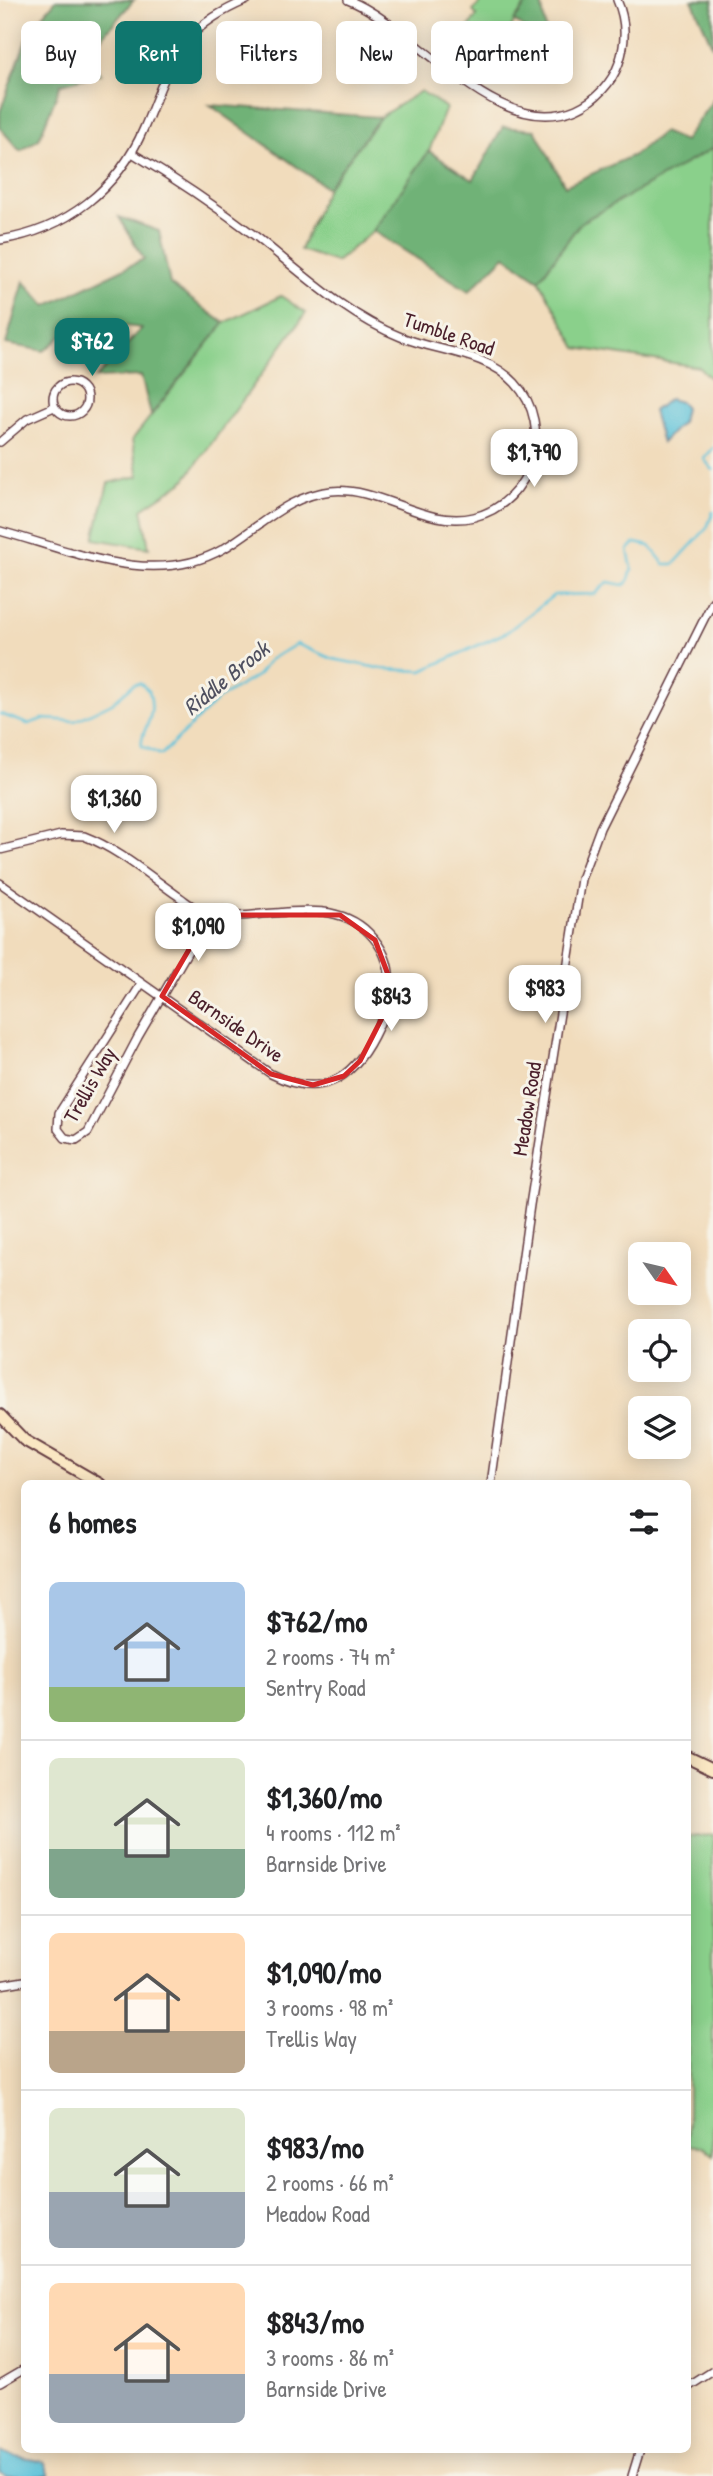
<!DOCTYPE html>
<html lang="en">
<head>
<meta charset="utf-8">
<style>
  :root { --surface:#fff; --page:#f6f6f6; --text:#202124; --muted:#757577; --line:#e0e0e0; --accent:#0f766e }
  body { margin:0; font-family:"Patrick Hand",sans-serif; background:var(--page); color:var(--text); height:100vh; display:flex; flex-direction:column; font-size:26px; white-space:nowrap }
  * { box-sizing:border-box; margin:0 }
  p { font-size:23px; color:var(--muted) }
  .icon { flex:none; width:38px; height:38px; fill:none; stroke:currentColor; stroke-width:2; stroke-linecap:round; stroke-linejoin:round }
  .map { position:relative; flex:1; overflow:hidden }
  .drawer { position:absolute; left:21px; top:1480px; width:670px; height:973px; display:flex; flex-direction:column; background:var(--surface); border-radius:10px; box-shadow:0 4px 18px #0003 }
  .drawer>* { flex:none }
  .banner { position:absolute; left:21px; top:21px; width:672px; height:63px; display:flex; gap:14px }
  .needle { width:46px; rotate:124deg }
  .controls { position:absolute; left:628px; top:1242px; display:grid; gap:14px }
  .controls a { display:grid; place-items:center; width:63px; height:63px; border-radius:10px; background:var(--surface); box-shadow:0 4px 18px #0003; font-size:35px }
  .price { position:absolute; translate:-50% -60px; padding:0 16px; border-radius:14px; background:#fff; color:#222; font-size:23px; line-height:46px; filter:drop-shadow(0 2px 4px #0008) }
  .price::after { content:''; position:absolute; left:50%; top:42px; width:21px; height:16px; margin-left:-10px; background:inherit; clip-path:polygon(0 0,100% 0,50% 100%) }
  .price.current { background:var(--accent); color:#fff }
  ul { padding:0; list-style:none }
  li { display:flex; align-items:center; gap:21px; height:175px; padding:0 28px }
  li+li { border-top:2px solid var(--line) }
  li span { display:grid; place-items:center; flex:none; width:196px; height:140px; border-radius:10px; color:#555 }
  li>.icon { margin-inline-start:auto }
  span .icon { width:84px; height:84px; fill:#fffc; stroke-width:1 }
  li b { font-size:30px }
  h2 { display:flex; justify-content:space-between; align-items:center; height:84px; padding:0 28px; font-size:30px }
  .tag { padding:0 24px; border-radius:10px; background:var(--surface); box-shadow:0 4px 18px #0003; font-size:24px; line-height:63px }
  .tag.current { background:var(--accent); color:#fff }
  .map>svg:first-child { display:block }
  .green { fill:#8ad08b; stroke:#6a785b; stroke-width:2 }
  .forest { fill:#6fb277; stroke:#5c6851; stroke-width:2 }
  .water { fill:#5cc2da; stroke:#537082; stroke-width:2 }
  .lines { fill:none; stroke-linecap:round; stroke-linejoin:round }
  .stream { stroke:#5cc2da; stroke-width:2.5 }
  .street-casing { stroke:#633b41; stroke-width:10 }
  .secondary-casing { stroke:#633b41; stroke-width:14 }
  .street { stroke:#fff; stroke-width:7 }
  .secondary { stroke:#fae7c3; stroke-width:10 }
  .marked { fill:none; stroke:#d62828; stroke-width:5; stroke-linejoin:round }
  .labels { text-anchor:middle; stroke-width:6; stroke-linejoin:round; paint-order:stroke }
  .street-label { font-size:21px; fill:#4a1f2b; stroke:#f7f3e8 }
  .water-label { font-size:23px; font-style:italic; fill:#4f5060; stroke:#f7f3e8 }
</style>
</head>
<body>
<div class="map">
<svg width="713" height="2476" viewBox="0 0 713 2476">
  <rect width="100%" height="100%" fill="#f7f3e8"/>
  <filter id="ink" filterUnits="userSpaceOnUse"><feTurbulence type="fractalNoise" baseFrequency=".0143" numOctaves="2"/><feDisplacementMap in="SourceGraphic" scale="14" xChannelSelector="R" yChannelSelector="G"/><feConvolveMatrix kernelMatrix="1 2 1 2 8 2 1 2 1" color-interpolation-filters="sRGB"/></filter>
  <filter id="wash" filterUnits="userSpaceOnUse"><feTurbulence type="fractalNoise" baseFrequency=".00686" numOctaves="4" result="noise"/><feDisplacementMap in="SourceGraphic" scale="28" xChannelSelector="R" yChannelSelector="G"/><feGaussianBlur stdDeviation="1.57" result="paint"/><feColorMatrix in="noise" values="0 0 0 0 0 0 0 0 0 0 0 0 0 0 0 0 0 1.4 0 .05"/><feComposite in="paint" operator="in"/></filter>
  <g filter="url(#wash)">
    <rect width="100%" height="100%" fill="#f1dcbc"/>
    <!-- green -->
    <path class="green" d="M478,0h51l-46,70 -32,-20 26,-34 -4,-5 7,-8z
      M421,91l25,17 -17,43 -56,80 -37,31 -36,-12 27,-62 53,-71z
      M713,148v233l-14,-14 -122,-19 -38,-68 41,-57z
      M281,296l25,17 -122,168 -42,28 7,39 -55,-9 14,-56 31,-7 -7,-36 92,-117z
      M713,1835v320l-11,-8 -14,-2v-308z"/>
    <!-- forest -->
    <path class="forest" d="M56,0h78l-47,54 14,20 -40,10 -22,55 -19,12 -20,-23v-16l29,-80z
      M529,0h12l7,44 -34,-23z
      M692,0h21v47z
      M713,100v48l-133,75 -41,57 -34,-24 -36,35 -96,-60 56,-80 44,29 30,-53 32,3 30,56 69,-31 29,-23 21,9z
      M210,105l170,12 -53,71z
      M119,217l40,14 11,53 54,39 -73,92 -10,-39 -45,2 46,-50 -62,-7 -36,30 -38,-7 18,-63 22,25 98,-47z"/>
    <!-- water -->
    <path class="water" d="M669,399l11,3 5,6 -3,14 -20,21 -9,-32z
      M0,2452c14,8 29,4 45,11l5,13h-43l-7,-4z"/>
    <g class="lines">
      <!-- stream -->
      <path class="stream" d="M713,448l-9,11 9,11
        M0,714l28,10 15,-5 32,2 37,-18 22,-19 6,-1 9,8c9,30 -10,39 -7,55l19,9 57,-56 40,-24 11,-15 28,-16 36,15 50,10 39,2 85,-39 47,-37 41,-1 13,-12 16,3 4,-3 4,-13 -4,-19 7,-7 15,3 14,18h10l33,-36 6,-16"/>
    </g>
  </g>
  <g filter="url(#ink)">
    <g class="lines">
      <!-- street casing -->
      <g class="street-casing">
        <path id="street" d="M348,0c70,27 148,143 228,109 20,-9 36,-26 43,-46 7,-21 7,-43 -2,-63
          M0,240c66,-10 118,-51 144,-112 13,-29 22,-62 42,-86 16,-20 38,-32 61,-42
          M53 399a17 17 0 1 1 34 0a17 17 0 1 1-34 0Z
          M0,442l27,-23 27,-12
          M0,531c70,19 154,58 223,18 36,-21 64,-53 108,-58 50,-5 94,38 143,26 58,-14 82,-90 41,-134 -29,-31 -77,-31 -114,-46 -54,-21 -98,-63 -143,-99 -41,-31 -82,-59 -126,-85
          M0,850l61,-15 23,1c34,13 64,39 94,60 9,6 21,17 32,19 8,2 18,1 26,1 44,-1 98,-18 133,17 30,30 23,68 5,103 -23,45 -54,63 -103,38l-271,-191
          M142,983l-83,130 -1,16 7,9 11,2 12,-8 50,-95 71,-122
          M491,1484l39,-279 51,-326 19,-51 113,-227
          M0,1985l24,-4
          M0,2383l24,-14
          M688,2387l25,-16
          M632,2476l8,-26"/>
      </g>
      <!-- secondary casing -->
      <g class="secondary-casing">
        <path id="secondary" d="M0,1415l24,25 76,44
          M688,1757l25,12"/>
      </g>
      <!-- street -->
      <use href="#street" class="street"/>
      <!-- secondary -->
      <use href="#secondary" class="secondary"/>
    </g>
  </g>
  <!-- marked area -->
  <path class="marked" d="M209,915h131l35,25 15,40 -5,32 -25,49 -16,15 -31,9 -42,-11 -109,-78z"/>
  <g class="labels">
    <!-- street labels -->
    <g class="street-label">
      <text transform="translate(449 334) rotate(19)" y="7">Tumble Road</text>
      <text transform="translate(236 1026) rotate(35)" y="7">Barnside Drive</text>
      <text transform="translate(90 1085) rotate(-60)" y="7">Trellis Way</text>
      <text transform="translate(527 1109) rotate(-81)" y="7">Meadow Road</text>
    </g>
    <!-- water labels -->
    <g class="water-label">
      <text transform="translate(226 678) rotate(-39)" y="8">Riddle Brook</text>
    </g>
  </g>
</svg>
<div class="controls">
<a><svg class="needle" viewBox="-14 -14 28 28"><path d="M0-13l5 13h-10z" fill="#e53935"/><path d="M0 13l5-13h-10z" fill="#757577"/></svg></a>
<a><svg class="icon" aria-label="locate" viewBox="0 0 24 24"><circle cx="12" cy="12" r="6"/><path d="M12 2v4M12 18v4M2 12h4M18 12h4"/></svg></a>
<a><svg class="icon" aria-label="layers" viewBox="0 0 24 24"><path d="M12 4l9 5-9 5-9-5zM3 14l9 5 9-5"/></svg></a>
</div>
<b class="price current" style="left:92px;top:378px">$762</b>
<b class="price" style="left:534px;top:489px">$1,790</b>
<b class="price" style="left:114px;top:835px">$1,360</b>
<b class="price" style="left:198px;top:963px">$1,090</b>
<b class="price" style="left:545px;top:1025px">$983</b>
<b class="price" style="left:391px;top:1033px">$843</b>
<div class="banner">
<a class="tag">Buy</a>
<a class="tag current">Rent</a>
<a class="tag">Filters</a>
<a class="tag">New</a>
<a class="tag">Apartment</a>
</div>
<section class="drawer">
<h2>6 homes<svg class="icon" aria-label="filters" viewBox="0 0 24 24"><path d="M4 7h16M4 17h16"/><circle cx="9" cy="7" r="2"/><circle cx="15" cy="17" r="2"/></svg></h2>
<ul>
<li><span style="background:linear-gradient(#a9c7e8 75%,#8fb573 0)"><svg class="icon" aria-label="home" viewBox="0 0 24 24"><path d="M3 11l9-7 9 7M6 9v11h12V9"/></svg></span><div><b>$762/mo</b><p>2 rooms · 74 m²</p><p>Sentry Road</p></div></li>
<li><span style="background:linear-gradient(#dfe7d0 65%,#7fa58c 0)"><svg class="icon" aria-label="home" viewBox="0 0 24 24"><path d="M3 11l9-7 9 7M6 9v11h12V9"/></svg></span><div><b>$1,360/mo</b><p>4 rooms · 112 m²</p><p>Barnside Drive</p></div></li>
<li><span style="background:linear-gradient(#ffd9b3 70%,#b9a48a 0)"><svg class="icon" aria-label="home" viewBox="0 0 24 24"><path d="M3 11l9-7 9 7M6 9v11h12V9"/></svg></span><div><b>$1,090/mo</b><p>3 rooms · 98 m²</p><p>Trellis Way</p></div></li>
<li><span style="background:linear-gradient(#dfe7d0 60%,#9aa5b1 0)"><svg class="icon" aria-label="home" viewBox="0 0 24 24"><path d="M3 11l9-7 9 7M6 9v11h12V9"/></svg></span><div><b>$983/mo</b><p>2 rooms · 66 m²</p><p>Meadow Road</p></div></li>
<li><span style="background:linear-gradient(#ffd9b3 65%,#9aa5b1 0)"><svg class="icon" aria-label="home" viewBox="0 0 24 24"><path d="M3 11l9-7 9 7M6 9v11h12V9"/></svg></span><div><b>$843/mo</b><p>3 rooms · 86 m²</p><p>Barnside Drive</p></div></li>
</ul>
</section>
</div>
</body>
</html>
